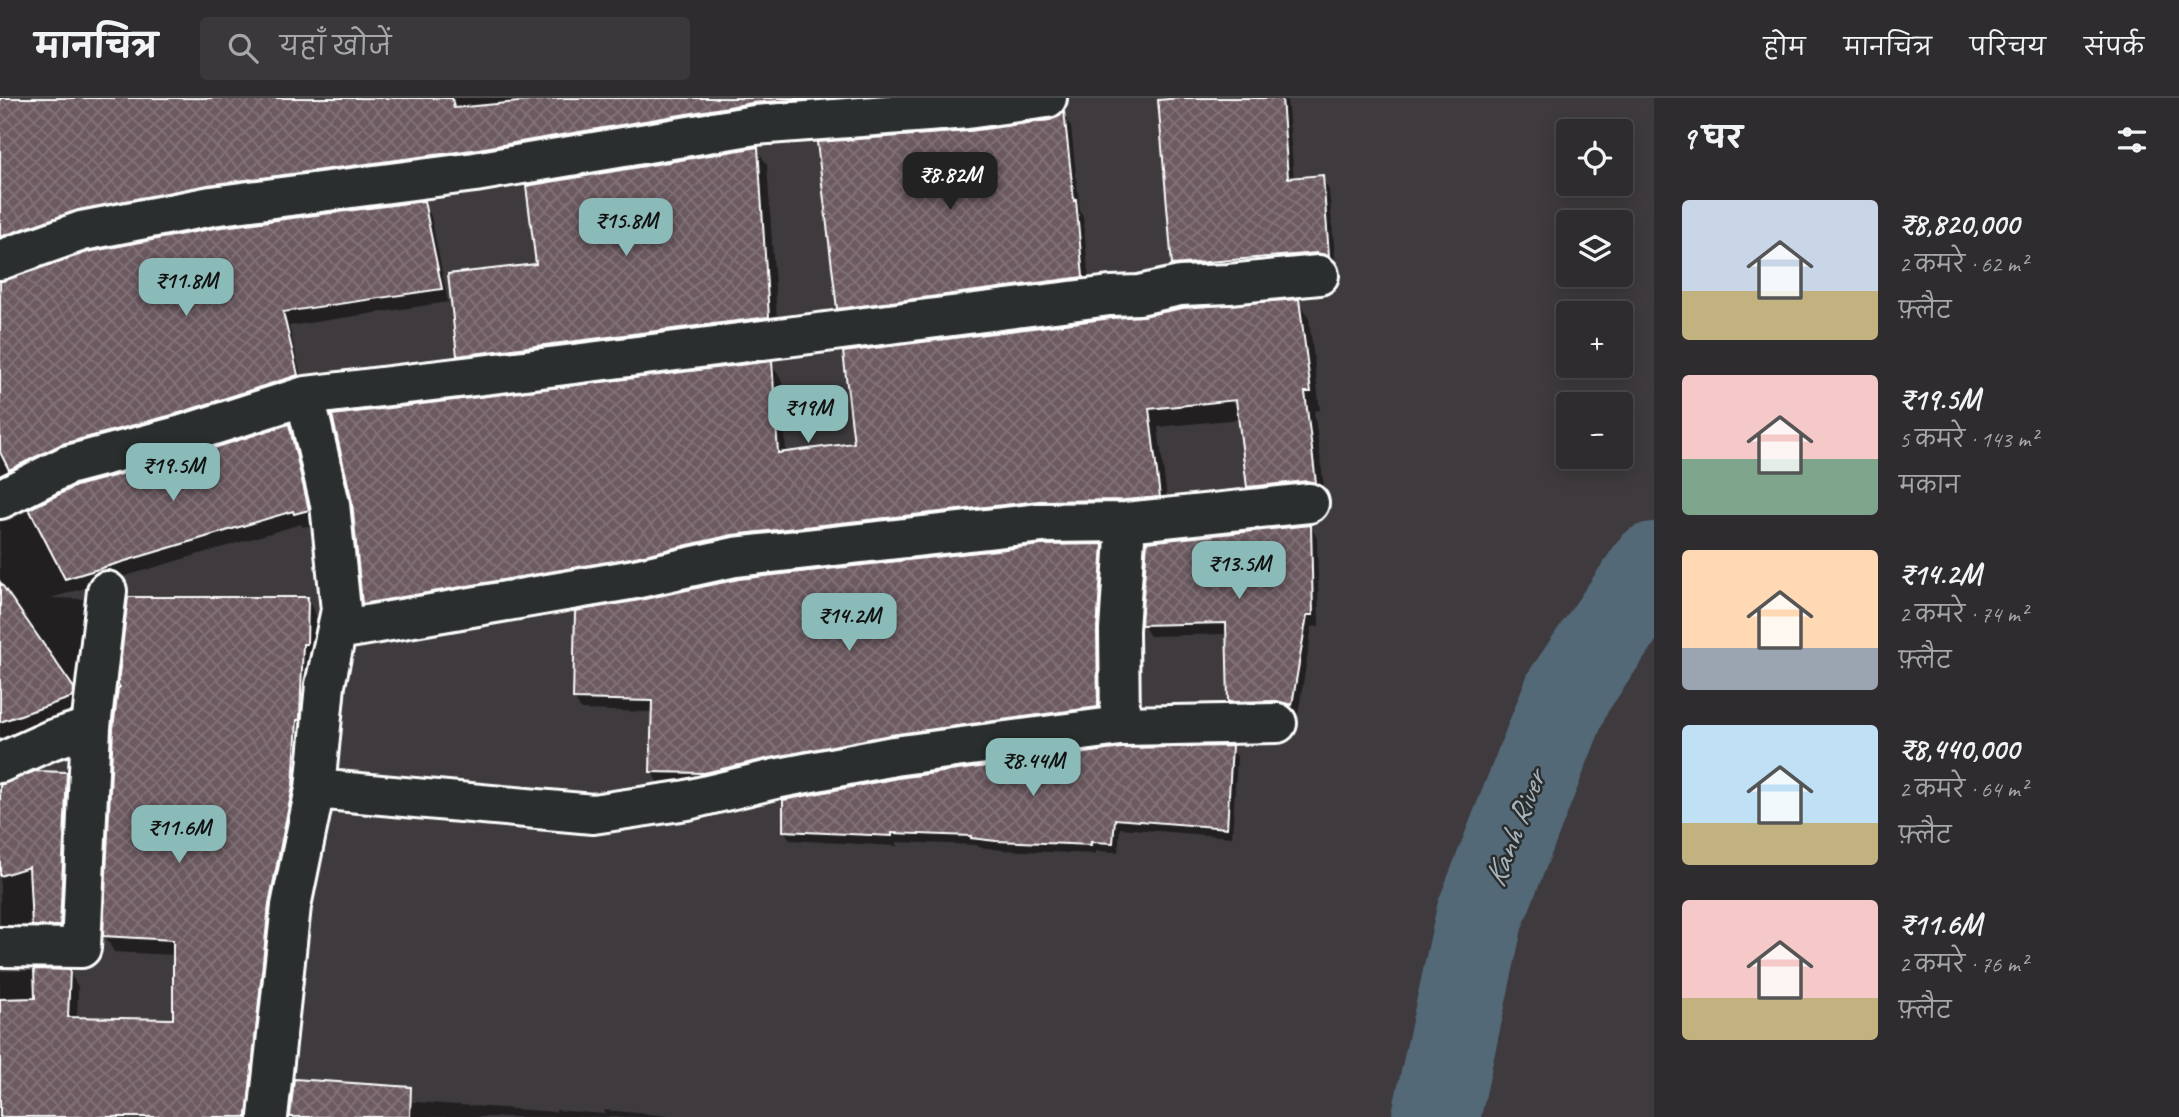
<!DOCTYPE html>
<html lang="hi">
<head>
<meta charset="utf-8">
<style>
  :root { --surface:#2e2c2e; --page:#3a383a; --text:#f1f3f6; --muted:#a7a7aa; --line:#49484a; --accent:#8bbbb9 }
  body { margin:0; font-family:Caveat,"Playpen Sans Deva",sans-serif; background:var(--page); color:var(--text); height:100vh; display:flex; flex-direction:column; font-size:26px; white-space:nowrap }
  * { box-sizing:border-box; margin:0 }
  p { font-size:23px; color:var(--muted) }
  .icon { flex:none; width:38px; height:38px; fill:none; stroke:currentColor; stroke-width:2; stroke-linecap:round; stroke-linejoin:round }
  .map { position:relative; flex:1; overflow:hidden }
  .panel { display:flex; flex-direction:column; background:var(--surface); width:525px }
  .panel>* { flex:none }
  .fabs { position:absolute; left:1556px; top:21px; display:grid; gap:14px }
  .fabs a { display:grid; place-items:center; width:77px; height:77px; border-radius:7px; background:var(--surface); box-shadow:0 4px 18px #0003,0 0 0 2px var(--line); font-size:35px }
  .price { position:absolute; translate:-50% -60px; padding:0 16px; border-radius:14px; background:var(--accent); color:#111; font-size:23px; line-height:46px; filter:drop-shadow(0 2px 4px #0008) }
  .price::after { content:''; position:absolute; left:50%; top:42px; width:21px; height:16px; margin-left:-10px; background:inherit; clip-path:polygon(0 0,100% 0,50% 100%) }
  .price.on { background:#222; color:#fff }
  ul { padding:0; list-style:none }
  li { display:flex; align-items:center; gap:21px; height:175px; padding:0 28px }
  li span { display:grid; place-items:center; flex:none; width:196px; height:140px; border-radius:7px; color:#555 }
  li>.icon { margin-inline-start:auto }
  span .icon { width:84px; height:84px; fill:#fffc; stroke-width:1 }
  li b { font-size:30px }
  h2 { display:flex; justify-content:space-between; align-items:center; height:84px; padding:0 28px; font-size:30px }
  header { display:flex; align-items:center; gap:42px; box-sizing:border-box; height:98px; padding:0 35px; background:var(--surface); border-bottom:2px solid var(--line) }
  header strong { font-size:33px }
  nav { display:flex; gap:38px; margin-inline-start:auto; font-size:24px }
  .search { width:490px; height:63px; background:var(--page); display:flex; align-items:center; gap:18px; box-sizing:border-box; padding:0 24px; border-radius:7px; color:var(--muted); font-size:26px }
  main { display:flex; flex:1; min-height:0 }
  .map>svg:first-child { display:block }
  .shadow { fill:#0007 }
  .lines { fill:none; stroke-linecap:round; stroke-linejoin:round }
  .river { stroke:#526977; stroke-width:88 }
  .building { fill:url(#building-cross-hatch); stroke:#fff; stroke-width:2 }
  .minor-casing { stroke:#fff; stroke-width:44 }
  .minor { stroke:#2a2d2e; stroke-width:38 }
  .labels { text-anchor:middle; stroke-width:5; stroke-linejoin:round; paint-order:stroke }
  .water-label { font-size:32px; font-style:italic; fill:#a8b4bb; stroke:#2a2d2e }
</style>
</head>
<body>
<header>
<strong>मानचित्र</strong>
<div class="search"><svg class="icon" aria-label="search" viewBox="0 0 24 24"><circle cx="10" cy="10" r="6"/><path d="M15 15l6 6"/></svg>यहाँ खोजें</div>
<nav><a>होम</a><a>मानचित्र</a><a>परिचय</a><a>संपर्क</a></nav>
</header>
<main>
<div class="map">
<svg width="1654" height="1019" viewBox="0 0 1654 1019">
  <defs>
    <pattern id="building-cross-hatch" width="8" height="8" patternUnits="userSpaceOnUse" patternTransform="scale(1.75)"><rect width="8" height="8" fill="#6c5a61"/><path d="M0 0l8 8M0 8l8-8" fill="none" stroke="#827379"/></pattern>
  </defs>
  <rect width="100%" height="100%" fill="#3e3a3d"/>
  <filter id="ink" filterUnits="userSpaceOnUse"><feTurbulence type="fractalNoise" baseFrequency=".0143" numOctaves="2"/><feDisplacementMap in="SourceGraphic" scale="14" xChannelSelector="R" yChannelSelector="G"/><feConvolveMatrix kernelMatrix="1 2 1 2 8 2 1 2 1" color-interpolation-filters="sRGB"/></filter>
  <g filter="url(#ink)">
    <!-- shadow -->
    <path class="shadow" d="M0,0h988l-988,155z
      M1159,0h128l7,82 28,-3 7,13 7,78 -154,10 -8,-13z
      M1063,16l8,13 9,84 3,5 7,75 -243,31 -8,-14 131,-176 80,-11z
      M757,51l10,16 11,169 -310,38 -10,-17 79,-90z
      M423,105l8,13 17,86 -159,24 15,63 -304,102v-208z
      M1298,203l11,18 11,91 -6,1 12,90 -67,5 -10,-19 -9,-68 -82,8 11,88 -794,107 -11,-19 407,-240 11,18 4,72 70,-9z
      M288,328l8,13 19,85 -12,3 -2,-3 -250,74 32,1 8,13 -12,98 -79,28v-216l10,-2 66,-33 113,-29z
      M1311,429l6,11 2,88 -7,1 -14,88 -14,-3 -48,1 -7,-11 -1,-68 -78,2 -7,-11z
      M1102,448l6,11 -4,161 -393,66 -53,-1 -6,-11 1,-60 -72,-2 -6,-11z
      M130,501h177l9,16 -1,44 -59,458h-256v-146h69l9,16 -1,32 98,2v-66l-61,-3 -9,-16 10,-207z
      M1231,649l6,10 -5,80 -112,-9 -2,24 -22,-1v3l-93,-4 -24,-3 -2,-2 -80,-3v4l-107,-6 -6,-10z
      M66,676l9,16 -7,151 -68,2v-157z
      M388,1002l168,12v-2l48,4 1,-4 73,7h-386z"/>
    <g class="lines">
      <!-- river -->
      <path class="river" d="M1436,1019l44,-202 88,-223 86,-126"/>
    </g>
    <!-- building -->
    <path class="building" d="M0,0h452l2,10 107,-10h261l-70,5 -280,47 -264,35 -130,25 -78,27z
      M1180,0h102l6,80 35,-3 6,81 -12,-3 -145,12 -14,-165z
      M1064,13l10,90 2,-1 7,77 -246,32 -20,-167 153,-11 80,-11 10,-4z
      M758,49l11,170 -312,39 -9,-82 88,-10 -10,-78z
      M424,103l18,88 -159,23 15,63 -122,39 -114,30 -53,26 -9,-18v-171l88,-29 127,-24z
      M1299,201l12,93h-6l11,91 -9,-2 -60,6 -11,-87 -87,9 11,88 -35,3 -86,1 -307,34 -101,23 -269,46 -10,-102 -20,-87 440,-54 6,92 76,-10 -11,-91 269,-34 31,-2 40,-8z
      M289,326l20,86 -15,4 -1,-3 -228,68 -36,-70 47,-23 113,-30z
      M1311,427l2,90h-6l-15,90 -15,-4 -49,1 -2,-79 -85,2 6,-83z
      M1103,446l-6,85 1,78 -208,28 -120,23 -66,15 -54,-1 2,-71 -79,-2 2,-88 65,-11 99,-21 303,-34z
      M0,484l74,106 -1,9 -73,25z
      M128,499h180l-1,47h-4l-3,72v4h-3l-4,66 -24,118 -22,213h-247v-118l35,-1 -1,-29 36,1 -2,47 105,2v-79l-70,-4 10,-207 5,-40 2,-2 -2,-3z
      M1232,648l-5,82 -112,-9 -2,24 -22,-1v3l-95,-4 -25,-3v-2l-79,-3v3l-109,-5v-31l115,-22 224,-30z
      M35,673l32,1 -7,154h-28l-3,-59 -29,9v-91z
      M294,981l117,8 -1,30h-120z"/>
    <g class="lines">
      <!-- minor casing -->
      <g class="minor-casing">
        <path id="minor" d="M0,162l82,-29 130,-25 263,-34 280,-47 212,-16 80,-11
          M0,401l68,-34 114,-30 123,-39 253,-30 552,-70 29,-1 41,-9 49,-2 90,-9
          M338,532l297,-51 100,-22 306,-34 85,-1 183,-19
          M1120,628l157,-3
          M0,665l51,-23 40,-13
          M315,691l278,25 94,-14 88,-21 119,-23 226,-30 -1,-96 7,-108
          M0,849l81,1 10,-221 16,-136
          M268,1019l23,-211 24,-117 10,-104 16,-75 -11,-106 -25,-108"/>
      </g>
      <!-- minor -->
      <use href="#minor" class="minor"/>
    </g>
  </g>
  <g class="labels">
    <!-- water labels -->
    <g class="water-label">
      <text transform="translate(1514 731) rotate(-69)" y="11">Kanh River</text>
    </g>
  </g>
</svg>
<div class="fabs">
<a><svg class="icon" aria-label="locate" viewBox="0 0 24 24"><circle cx="12" cy="12" r="6"/><path d="M12 2v4M12 18v4M2 12h4M18 12h4"/></svg></a>
<a><svg class="icon" aria-label="layers" viewBox="0 0 24 24"><path d="M12 4l9 5-9 5-9-5zM3 14l9 5 9-5"/></svg></a>
<a>+</a>
<a>−</a>
</div>
<b class="price on" style="left:950px;top:114px">₹8.82M</b>
<b class="price" style="left:626px;top:160px">₹15.8M</b>
<b class="price" style="left:186px;top:220px">₹11.8M</b>
<b class="price" style="left:808px;top:347px">₹19M</b>
<b class="price" style="left:173px;top:405px">₹19.5M</b>
<b class="price" style="left:1239px;top:503px">₹13.5M</b>
<b class="price" style="left:849px;top:555px">₹14.2M</b>
<b class="price" style="left:1033px;top:700px">₹8.44M</b>
<b class="price" style="left:179px;top:767px">₹11.6M</b>
</div>
<section class="panel">
<h2>9 घर<svg class="icon" aria-label="filters" viewBox="0 0 24 24"><path d="M4 7h16M4 17h16"/><circle cx="9" cy="7" r="2"/><circle cx="15" cy="17" r="2"/></svg></h2>
<ul>
<li><span style="background:linear-gradient(#c9d6e8 65%,#c2b280 0)"><svg class="icon" aria-label="home" viewBox="0 0 24 24"><path d="M3 11l9-7 9 7M6 9v11h12V9"/></svg></span><div><b>₹8,820,000</b><p>2 कमरे · 62 m²</p><p>फ़्लैट</p></div></li>
<li><span style="background:linear-gradient(#f6c9c9 60%,#7fa58c 0)"><svg class="icon" aria-label="home" viewBox="0 0 24 24"><path d="M3 11l9-7 9 7M6 9v11h12V9"/></svg></span><div><b>₹19.5M</b><p>5 कमरे · 143 m²</p><p>मकान</p></div></li>
<li><span style="background:linear-gradient(#ffd9b3 70%,#9aa5b1 0)"><svg class="icon" aria-label="home" viewBox="0 0 24 24"><path d="M3 11l9-7 9 7M6 9v11h12V9"/></svg></span><div><b>₹14.2M</b><p>2 कमरे · 74 m²</p><p>फ़्लैट</p></div></li>
<li><span style="background:linear-gradient(#bfe0f5 70%,#c2b280 0)"><svg class="icon" aria-label="home" viewBox="0 0 24 24"><path d="M3 11l9-7 9 7M6 9v11h12V9"/></svg></span><div><b>₹8,440,000</b><p>2 कमरे · 64 m²</p><p>फ़्लैट</p></div></li>
<li><span style="background:linear-gradient(#f6c9c9 70%,#c2b280 0)"><svg class="icon" aria-label="home" viewBox="0 0 24 24"><path d="M3 11l9-7 9 7M6 9v11h12V9"/></svg></span><div><b>₹11.6M</b><p>2 कमरे · 76 m²</p><p>फ़्लैट</p></div></li>
</ul>
</section>
</main>
</body>
</html>
